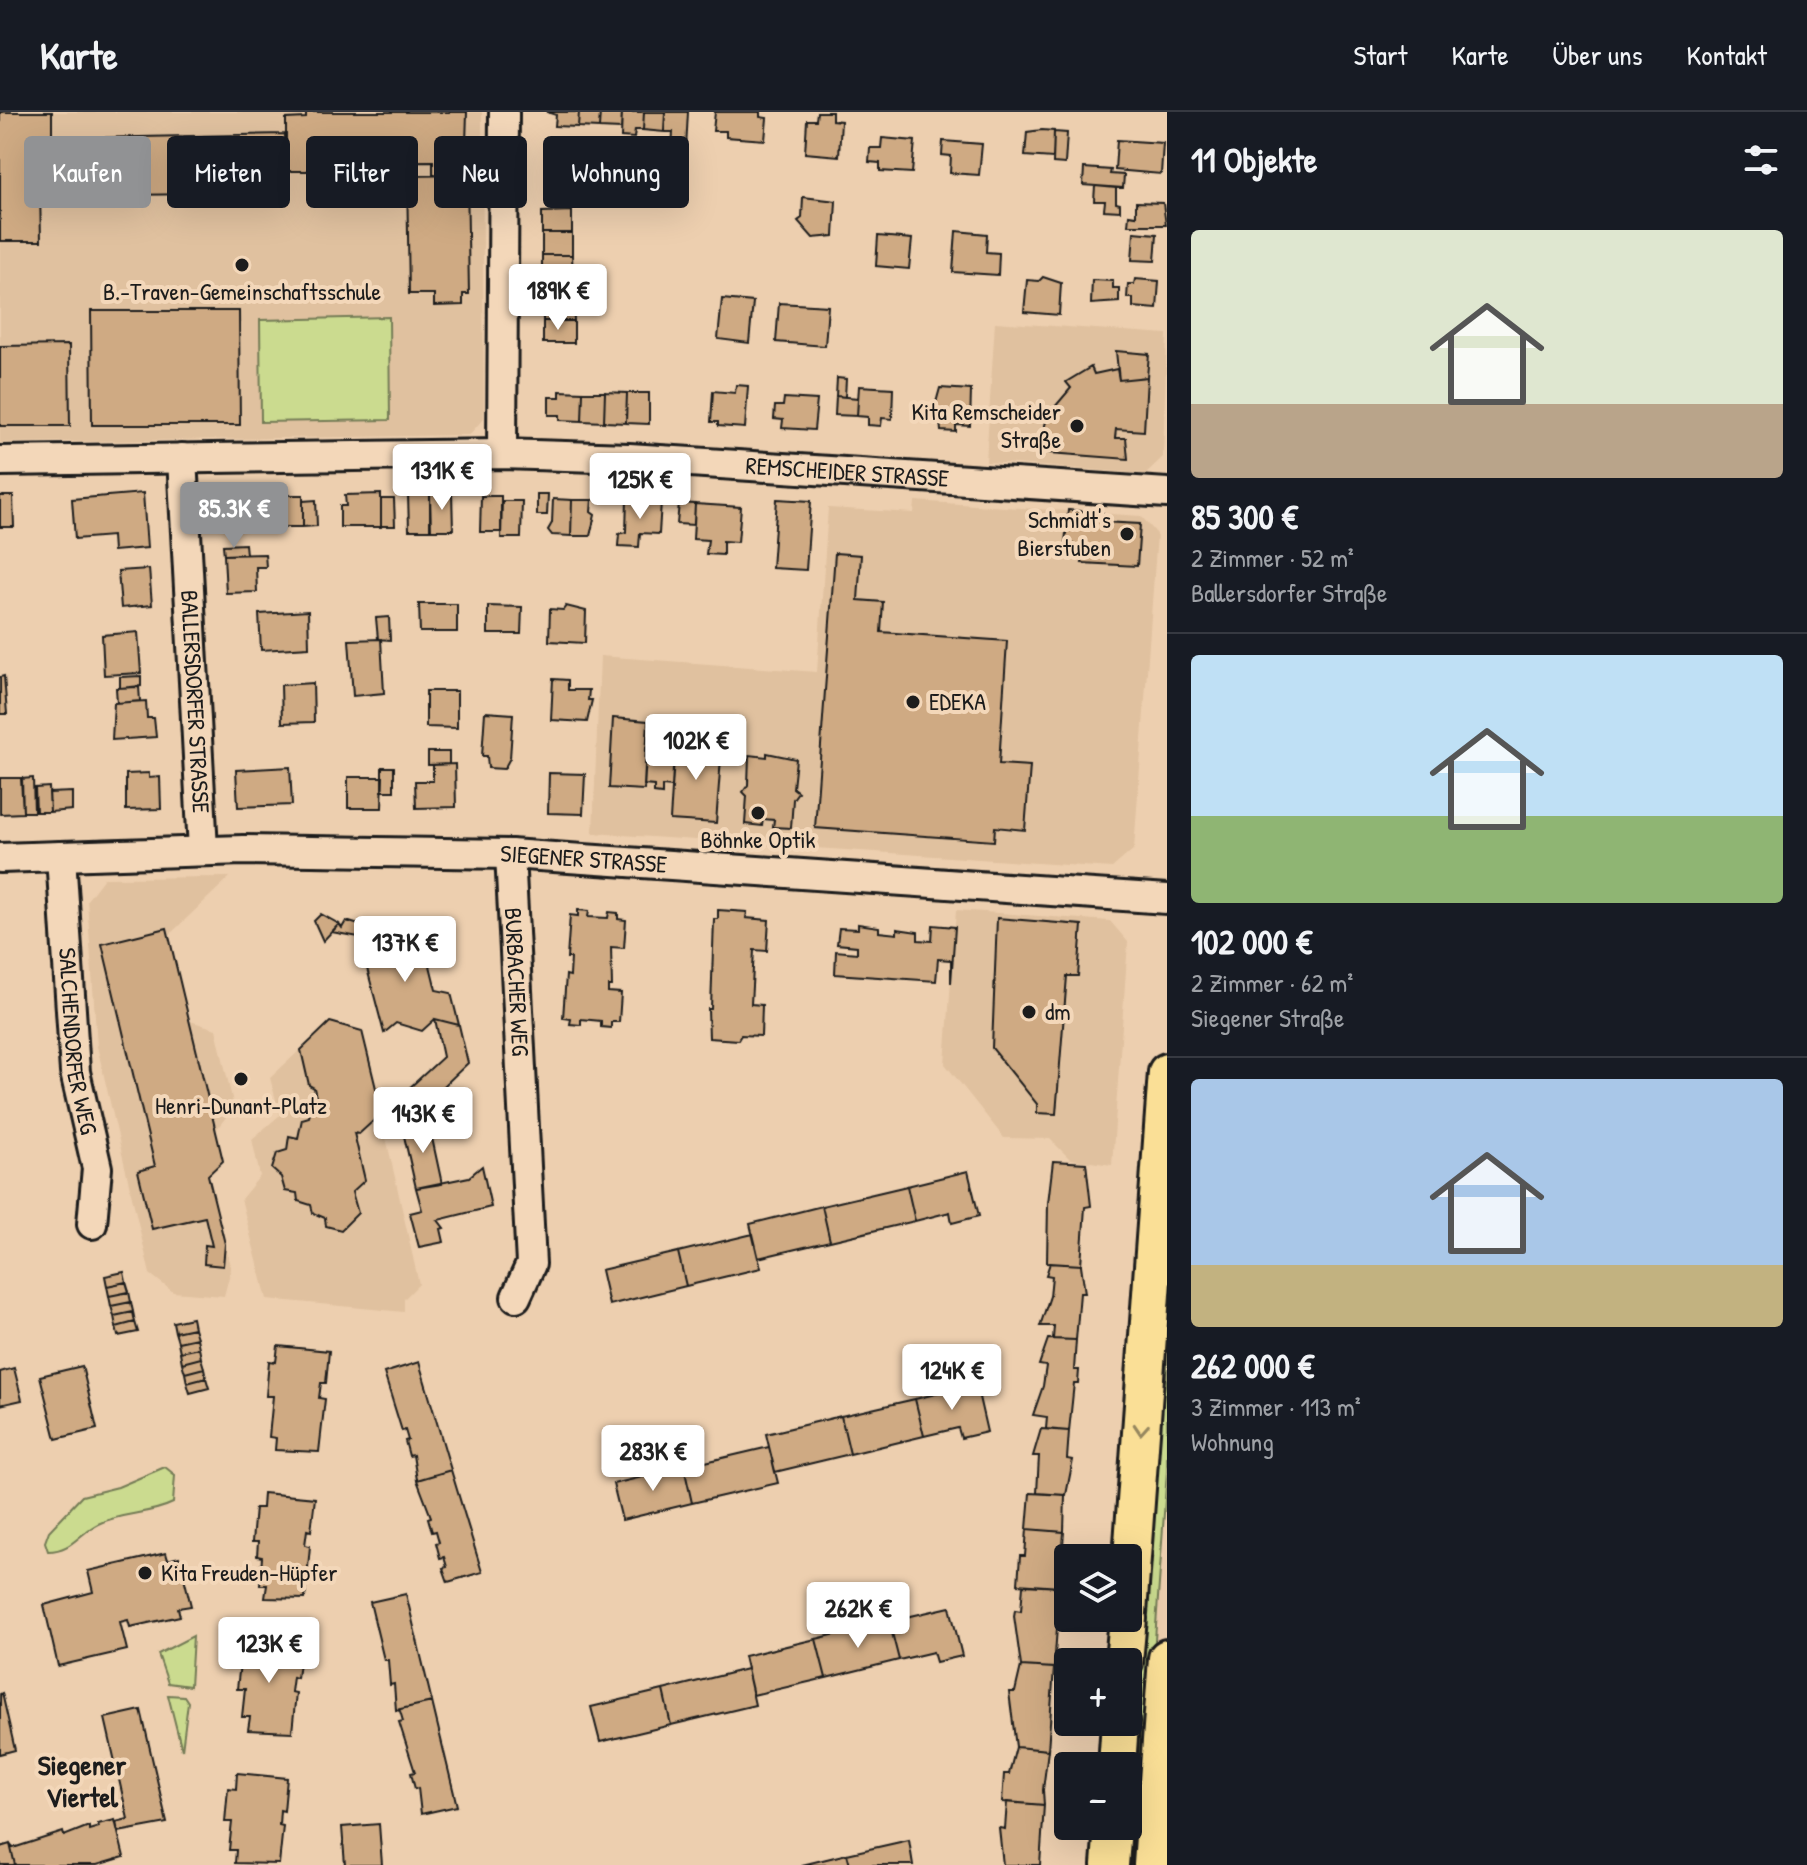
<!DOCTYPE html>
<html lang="de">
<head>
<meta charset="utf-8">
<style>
  :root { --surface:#171b24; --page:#242831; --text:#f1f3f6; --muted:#9ea1a6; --line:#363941; --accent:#919294 }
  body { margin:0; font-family:"Patrick Hand",sans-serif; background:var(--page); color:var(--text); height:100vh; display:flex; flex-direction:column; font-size:30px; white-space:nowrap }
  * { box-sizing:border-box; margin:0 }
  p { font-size:26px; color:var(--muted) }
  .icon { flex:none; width:44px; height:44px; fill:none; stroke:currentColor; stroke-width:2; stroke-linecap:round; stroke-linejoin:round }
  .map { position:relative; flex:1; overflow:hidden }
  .panel { display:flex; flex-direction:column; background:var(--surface); width:640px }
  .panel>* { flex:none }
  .guide { position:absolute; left:24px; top:24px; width:760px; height:72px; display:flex; gap:16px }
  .controls { position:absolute; left:1054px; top:1432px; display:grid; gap:16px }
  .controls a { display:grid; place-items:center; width:88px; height:88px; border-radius:8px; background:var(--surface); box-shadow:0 8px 32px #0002; font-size:40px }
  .price { position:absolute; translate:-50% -68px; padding:0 18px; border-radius:8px; background:#fff; color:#222; font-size:26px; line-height:52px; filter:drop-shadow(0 2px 4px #0008) }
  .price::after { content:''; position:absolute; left:50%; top:48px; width:24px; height:18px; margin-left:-12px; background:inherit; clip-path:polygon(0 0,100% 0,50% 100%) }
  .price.active { background:var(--accent); color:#fff }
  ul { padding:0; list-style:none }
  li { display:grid; align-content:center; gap:16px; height:424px; padding:0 24px }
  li+li { border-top:2px solid var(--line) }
  li span { display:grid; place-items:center; height:248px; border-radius:8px; color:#555 }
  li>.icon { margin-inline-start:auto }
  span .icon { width:144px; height:144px; fill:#fffc; stroke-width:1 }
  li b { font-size:34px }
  h2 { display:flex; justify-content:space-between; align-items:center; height:96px; padding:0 24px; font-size:34px }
  .chip { padding:0 28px; border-radius:8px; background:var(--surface); box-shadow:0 8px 32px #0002; font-size:28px; line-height:72px }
  .chip.active { background:var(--accent); color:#fff }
  header { display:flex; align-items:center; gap:48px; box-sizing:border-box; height:112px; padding:0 40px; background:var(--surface); border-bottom:2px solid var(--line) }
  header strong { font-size:38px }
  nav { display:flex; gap:44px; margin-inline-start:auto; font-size:28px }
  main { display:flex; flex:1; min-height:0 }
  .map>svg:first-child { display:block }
  .built { fill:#e0c19f }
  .green { fill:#cbdb8f; stroke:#747c56; stroke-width:2 }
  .building { fill:#cfaa83; stroke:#1c1c1c; stroke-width:2 }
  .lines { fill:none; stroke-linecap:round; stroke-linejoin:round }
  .minor-casing { stroke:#1c1c1c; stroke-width:34 }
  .major-casing { stroke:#1c1c1c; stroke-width:42 }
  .minor { stroke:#f3d7b9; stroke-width:28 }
  .major { stroke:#fadf96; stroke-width:36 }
  .oneway { stroke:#96875f }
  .poi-dot { fill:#1c1c1c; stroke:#f3d7b9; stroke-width:3 }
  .labels { text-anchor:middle; stroke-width:8; stroke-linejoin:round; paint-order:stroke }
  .poi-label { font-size:24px; fill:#1c1c1c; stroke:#f3d7b9 }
  .street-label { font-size:24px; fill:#1c1c1c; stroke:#f3d7b9 }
  .quarter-label { font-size:28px; font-weight:bold; fill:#1c1c1c; stroke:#f3d7b9 }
</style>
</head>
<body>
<header>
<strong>Karte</strong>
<nav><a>Start</a><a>Karte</a><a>Über uns</a><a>Kontakt</a></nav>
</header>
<main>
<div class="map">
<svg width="1167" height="1753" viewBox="0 0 1167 1753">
  <rect width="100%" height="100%" fill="#edcfaf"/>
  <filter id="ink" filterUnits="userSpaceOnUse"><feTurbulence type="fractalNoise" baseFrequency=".0125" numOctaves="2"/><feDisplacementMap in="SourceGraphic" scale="16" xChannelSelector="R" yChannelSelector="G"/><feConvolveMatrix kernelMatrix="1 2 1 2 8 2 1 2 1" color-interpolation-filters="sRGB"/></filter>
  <g filter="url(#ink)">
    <!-- built -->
    <path class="built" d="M0,0h482l2,306 -15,17 -469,8z
      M995,210l172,12 -4,123 -18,17 -159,-12z
      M915,389l226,15 16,18 -23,315 -22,19 -519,-35 7,-177 217,16 11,-164 86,5z
      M230,765l-61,58 21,86 26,8 18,78 -18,23 7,31 -15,14 23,94 -7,27 -51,-4 -23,-18 -53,-228 -10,-146 17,-22z
      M956,798l154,11 18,21 -16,223 -42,-6 -20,-20 -46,-1 -59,-74z
      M330,910l32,9 57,253 -15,15v13l-137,-13 -26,-100 19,-23 -8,-37 28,-24 -10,-37z"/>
    <!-- green -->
    <path class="green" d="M389,205l1,103 -129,2 -1,-102z
      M1167,1126v233l-28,394h-17l6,-39v-47z
      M165,1355l10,8 -2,28c-24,12 -52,9 -75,21 -20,10 -26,27 -50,27l-3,-9 4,-11 33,-35 36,-9z
      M193,1524l-3,50 -22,-3 -10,-29z
      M168,1583l16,1 4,6 -6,48z"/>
    <!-- building -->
    <path class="building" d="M0,0h52v26l-13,1 2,102h-41z
      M306,0h161l-2,63h-32v-14l-125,1v9h-22v-52l20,-1z
      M547,0h32l-1,15 -23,-1 1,-11z
      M579,0h21l-1,16 -21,-1z
      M600,0h22l-1,17 -22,-1z
      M622,0h22l-1,18h-8l-1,8 -13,-1z
      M644,0h21l-1,20 -21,-2z
      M665,0h23l-2,37 -14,-1 1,-16h-9z
      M715,0h45v5l7,1 -2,22 -39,-3v-6h-13z
      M817,0h15v8l9,1 -2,35 -34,-3 2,-33h9z
      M1042,18l12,1 -1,27 -28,-2 2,-24z
      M1054,20l13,1 -2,31 -12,-1z
      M285,22l1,59 -246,3 -1,-57z
      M882,26l33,3 -3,32 -32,-2v-8l-11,-1 1,-14h11z
      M1117,28l46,3 -2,31 -46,-4z
      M943,29l39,3 -3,31 -29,-2 1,-17 -9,-1z
      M1084,56l27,2 -1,4 14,1 -1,13 -40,-3z
      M467,63l2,119h-6v11l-29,1v-12h-25l-2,-118z
      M1095,74l21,2v15l4,1v7l-16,-1 1,-9h-11z
      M803,85l33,4 -2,35 -21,2 -15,-17 4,-3z
      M1136,90l27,1 3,22h-38l1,-10 7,1z
      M572,99v22h-30v-21z
      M956,119l31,3 -1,18 13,1 -1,22 -45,-3z
      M1134,120l23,2 -2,27 -23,-1z
      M542,121h30v22h-30z
      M878,124l34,3 -3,30 -33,-3z
      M542,143h30l1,22h-31z
      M542,165h31v22h-30z
      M1043,165l18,6 -2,32 -35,-3 3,-32 12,1z
      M1135,167l24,2 -2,28 -24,-2v-9h-6l1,-14h6z
      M1092,168l21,1v7h6v14l-28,2z
      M543,187h30l1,22h-31z
      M722,187l31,3 -4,41 -31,-4z
      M779,191l49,3 -3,40 -49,-4z
      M91,199h148l1,114h-148z
      M543,209h31v22h-31z
      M69,233l1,81h-70v-80z
      M1116,239l33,3 -2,23 -28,3z
      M1091,255l3,7 23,-5 2,11 28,-3 -3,54 -28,-2 -1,9h11l2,21 -91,-7 11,-37 23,-27 -5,-6z
      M837,266l9,1 -1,18 -9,-1z
      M736,273l12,1 -3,42 -27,-2v-4h-7l2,-31 22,2z
      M859,274l34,2 -1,31 -10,-1 -1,8 -13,-1v-8l-11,-1z
      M940,276l31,2 -1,36 -14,-1v7l-15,-1 -2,-21h-5z
      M560,279l23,1 -1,29 -22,-1v-5h-11v-18h11z
      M583,280h22l-1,30 -22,-1z
      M605,280l22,1 -1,30 -22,-1z
      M627,281h22v31l-23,-1z
      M836,284l22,2 -1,18 -22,-1z
      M784,286l33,2 -3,30 -32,-2 1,-8 -9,-1 1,-13h8z
      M143,381l4,55 -34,3 -1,-15 -37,3 -3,-40z
      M452,381l1,37h-22l-1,-36z
      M381,382v33h-41v-21h6l-1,-11z
      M408,382h22v36h-21z
      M537,382h11l-1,21h-10z
      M264,383h39v32h-39z
      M0,384h13l1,31h-14z
      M481,384h20v36h-21z
      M381,387h13l1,27h-14z
      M553,387l19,1 -1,36 -19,-1 -4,-5 4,-7z
      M627,387l34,2 -2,33 -19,-1 -1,14 -21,-1 1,-12 7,-2z
      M777,387l34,2 -5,69 -34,-2z
      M316,388l1,26 -14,1v-26z
      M572,388h20l-1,12 4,3 -5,21h-19z
      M502,389h20l-1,37h-20z
      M679,391l16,1 -1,21 -17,-1z
      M695,392l46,3 -3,35 -15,-1v14l-17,-1 2,-14 -15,-1z
      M1068,398l35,3v9l37,2 -3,42 -55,-3 1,-4 -11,-1 1,-14h-8z
      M245,432l1,10 -22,1 -1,-10z
      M835,441l26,2 -3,45 25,2 -2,30 126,9 -8,123 31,2 -5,64 -30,-3 -1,14 -179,-13z
      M265,442l1,13h-10l1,25 -31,1 -2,-38z
      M149,457l3,36 -31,3 -3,-37z
      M419,492h38v28h-37z
      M488,494l34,1 -1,27h-33z
      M566,494l20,5 -1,32 -36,-2 1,-32 13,1z
      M308,499l1,36 -48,3 -2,-36z
      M389,505l1,23 -12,-1 -2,-21z
      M138,520l3,41 -37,2 -2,-40z
      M349,528l32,-1 3,54 -31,3z
      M4,564l3,38h-7v-37z
      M141,564v10l-21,2v-11z
      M553,567l15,1v10h21l-1,10h4l-5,22 -36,-2z
      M313,571l1,39 -32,1 -1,-38z
      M139,575l1,14 -23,2 -1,-15z
      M426,579h31v37l-31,-1z
      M146,589l1,17h7l2,19 -44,3 2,-37z
      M485,600l28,2 -3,44 -6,11 -16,-1 -1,-12h-5z
      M613,606l35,3 -4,69 -35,-2z
      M675,630l47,3 -6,78 -46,-3z
      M646,636l28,2 -2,37 -10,-1v8l-8,-1v-7l-10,-1z
      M428,640h21v12l-21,1z
      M767,641l29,6 -3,29 5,4 -5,7 -2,29 -18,-1 1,-7 -11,-1 -1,7 -17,-2 2,-28 -4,-4 5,-7 1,-30 18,2z
      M455,652l1,43 -40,1 -1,-27h18v-16z
      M290,655l2,38 -54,2 -2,-37z
      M382,655h12v24h-12z
      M149,661v5l11,-1 1,32 -35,1v-36z
      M549,661l36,1 -2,40 -35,-1z
      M348,665h35l-1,31h-34z
      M0,666h22l1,35 -23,1z
      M33,666l1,34h-11l-2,-33z
      M49,675l1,25h-14l-1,-24z
      M72,680v18l-22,2 -1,-19z
      M578,798l11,1 -1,6 20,1 1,-6 9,1v6l8,1 -2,28 -13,-1 1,39h-4v6l13,1 -2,29h-8v6l-10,-1v-6l-20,-2v6l-11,-1 1,-5 -8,-1 3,-43 4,1 1,-18h-4l3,-43 8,1z
      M718,798l29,2 -1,6 23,2 -2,31 -13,-1 -3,54 11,1 -1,31 -20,-1 -3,5 -29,-2 -1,-29h3l3,-90h4z
      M321,802l18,10 -16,17 -9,-20z
      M997,806l85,7 -4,51h-11l-11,138 -19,-1v-9l-45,-56z
      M346,809l33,10 -5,5 -8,-2 4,19 -6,4 -5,-20 -27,-5 7,-8 3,4z
      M858,812l21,3v5l18,2v-5l21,3v8l14,1 1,-16 22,2 -4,56v-23l-13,-1 -2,22 -101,-7 1,-23 21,2v-7l-20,-2 2,-16 19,1z
      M167,816l56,233 -15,14 17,69 -2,22 -19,-2 1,-19 7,1 -7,-29 -53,12 -14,-58 17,-5 -53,-222z
      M379,819l46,14 11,45 15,3 8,32 -24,-6 -13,12 -26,-8 -12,10 -20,-76 6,-4 -4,-19 8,2z
      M435,907l24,6 9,38 -43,41 2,11 -9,8 -11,-33 36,-33z
      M330,910l32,9 20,82 -23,21 -5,-1 11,47 -13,12 6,21 -17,17 -15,-4 -1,-8 -12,-5 -2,-8 -13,-4 -1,-8 -12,-2 -4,-14 -9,-8 5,-16 10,-3 2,-14 9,2 4,-19 7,-2 4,-15h4l-3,-14 -5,-3 -8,-35z
      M427,1003l15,69 -26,4 -12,-52z
      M1053,1049l33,2 5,43 -6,1 -4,58 -34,-2 1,-60z
      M482,1054l9,41 -53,13 6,8 -3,1 3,13 -25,5 -9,-34 12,-3 -6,-22 53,-11z
      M968,1059l11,45 -27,7 -2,-11 -35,9 -8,-35z
      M907,1074l8,35 -85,20 -8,-35z
      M822,1094l8,35 -72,17 -8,-34z
      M753,1122l8,34 -75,18 -8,-34z
      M678,1140l8,34 -77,19 -8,-35z
      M1050,1151l31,2 4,28h-5l-4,47 -23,-1 1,-13h-14l10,-30 2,-20 -6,-1z
      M124,1160l2,10 -19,4 -2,-10z
      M126,1170l3,10 -20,4 -2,-10z
      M129,1180l2,10 -20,4 -2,-10z
      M131,1190l2,10 -19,4 -3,-10z
      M133,1200l2,10 -19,5 -2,-11z
      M192,1206l2,10 -19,4 -2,-10z
      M135,1210l3,10 -20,4 -2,-9z
      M194,1216l3,10 -19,4 -3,-10z
      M197,1226l2,10 -19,4 -2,-10z
      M1048,1227l28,1 -2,30h5l-1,13h-4l-5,48 -23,-2 1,-12 -14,-2 10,-29 3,-20 -7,-1z
      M278,1234l51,5 -3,32h-5l-2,15 6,1 -6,53 -44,-2 1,-12 -7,-1 4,-41h-7l3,-35 7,1z
      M199,1236l2,10 -19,5 -2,-11z
      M201,1246l3,10 -19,5 -3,-10z
      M419,1250l32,108 -34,10 -4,-25 -4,1 -4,-15 3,-1 -3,-10 -3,1 -18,-58z
      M82,1254l15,63 -41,10 -16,-63z
      M14,1256l8,32 -22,5v-33z
      M204,1256l2,10 -19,5 -2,-10z
      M206,1266l3,10 -19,5 -3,-10z
      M976,1272l11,48 -26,6 -3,-10 -34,8 -9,-37z
      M915,1287l9,37 -74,18 -9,-38z
      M841,1304l9,38 -75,18 -9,-38z
      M1041,1317l28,2 -2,28 6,1 -7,35 -29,-2 2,-37h-6z
      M769,1335l9,36 -86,20 -8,-36z
      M684,1355l8,36 -70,17 -9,-36z
      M451,1358l31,102 -34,10 -5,-14 4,-1 -3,-10 -4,1 -4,-15 3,-1 -3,-11 -4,1 -4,-14 3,-1 -14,-37z
      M263,1381l52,5 -4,33 -4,-1 -2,15 5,1 -5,53 -40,-1 2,-13h-7l2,-28 -5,-1 1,-14h-6l3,-34h7z
      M1030,1381l35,2 -1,37 -37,-3z
      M1027,1417l37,3 -4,55 -42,-3 2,-28h5z
      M166,1441l2,7 11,-3 12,49 -13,2 2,8 -50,11 -2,-7 -8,2 7,28 -69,16 -14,-61 49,-13 -5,-21z
      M1023,1473l37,2 -6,81 -33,-2 -7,-50 1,-6 6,1z
      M406,1482l26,108 -36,8 -2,-26 -4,1 -2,-25h-4l-14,-58z
      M950,1495l12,49 -26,6 -3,-10 -34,8 -10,-39z
      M889,1509l10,39 -73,18 -10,-39z
      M816,1527l10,39 -73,17 -9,-39z
      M249,1528l52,6 -4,32 -4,-1 -2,15 5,1 -4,39 -44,-2 2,-13h-8l3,-28h-8l4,-34 7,1z
      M1021,1554l33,2 -6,82 -32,-3 -7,-55h6z
      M747,1557l8,36 -84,20 -8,-35z
      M663,1578l8,35 -71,17 -9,-35z
      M2,1581l13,57 -15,4v-60z
      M432,1590l25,104 -36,8 -3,-26 -3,1 -4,-16 4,-1 -16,-50 4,-1 -3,-10 -4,-1z
      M141,1598l26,113 -49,9 -2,-10 12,-3 -23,-101z
      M1016,1635l32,3 -5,40 1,15 -42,-3 2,-28h5z
      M237,1661l50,5 -3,33 -4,-1 -1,15 4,1 -4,38 -44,-1 1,-13h-7l3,-28h-7l3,-34 8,1z
      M1007,1690l37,3 -4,60h-37l-4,-37 6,1z
      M115,1708l9,37 -27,8h-82l-5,-21 3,4 50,-16 1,4 25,-10v4l10,-3 -1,-3z
      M379,1712l3,41h-37l-3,-38z
      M909,1728l4,25h-63l-3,-11z
      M10,1732l5,21h-15v-18z
      M847,1742l3,11h-48z"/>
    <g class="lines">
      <!-- minor casing -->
      <g class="minor-casing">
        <g id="minor">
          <path d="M502,342l2,-342"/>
          <path id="s1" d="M182,346l21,392"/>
          <path id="s2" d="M0,349l502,-7 127,4 538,35"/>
          <path id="s3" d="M510,742l21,410 -15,33"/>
          <path id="s4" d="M61,744l14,216 22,96 -5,56"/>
          <path id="s5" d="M0,746l243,-8 267,4 657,45"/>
        </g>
      </g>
      <!-- major casing -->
      <g class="major-casing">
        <path id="major" d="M1128,1501l39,-541
          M1124,1550l4,-44
          M1117,1654l3,-44
          M1110,1753l3,-39
          M1152,1753l15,-207"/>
      </g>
      <!-- minor -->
      <use href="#minor" class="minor"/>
      <!-- major -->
      <use href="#major" class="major"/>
    </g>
    <!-- one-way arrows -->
    <defs><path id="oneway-chevron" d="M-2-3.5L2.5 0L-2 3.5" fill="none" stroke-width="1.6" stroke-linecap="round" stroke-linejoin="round" transform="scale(2)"/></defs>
    <use class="oneway" href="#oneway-chevron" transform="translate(1141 1317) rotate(94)"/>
  </g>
  <!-- markers -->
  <g class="poi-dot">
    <circle cx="242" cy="153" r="8"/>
    <circle cx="1077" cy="314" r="8"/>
    <circle cx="1127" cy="422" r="8"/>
    <circle cx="913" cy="590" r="8"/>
    <circle cx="758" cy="701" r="8"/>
    <circle cx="1029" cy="900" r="8"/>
    <circle cx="241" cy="967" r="8"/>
    <circle cx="145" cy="1461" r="8"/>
  </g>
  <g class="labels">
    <!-- poi labels -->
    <g class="poi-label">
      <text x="242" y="188">B.-Traven-Gemeinschaftsschule</text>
      <text x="1061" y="308" text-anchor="end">Kita Remscheider<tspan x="1061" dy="28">Straße</tspan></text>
      <text x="1111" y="416" text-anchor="end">Schmidt's<tspan x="1111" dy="28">Bierstuben</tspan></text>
      <text x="929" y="598" text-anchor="start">EDEKA</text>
      <text x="758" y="736">Böhnke Optik</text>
      <text x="1045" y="908" text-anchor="start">dm</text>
      <text x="241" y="1002">Henri-Dunant-Platz</text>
      <text x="161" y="1469" text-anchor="start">Kita Freuden-Hüpfer</text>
    </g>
    <!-- street labels -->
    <g class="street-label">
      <text dy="8" stroke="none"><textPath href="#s2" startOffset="848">REMSCHEIDER STRASSE</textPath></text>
      <text dy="8" stroke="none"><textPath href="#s1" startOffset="244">BALLERSDORFER STRASSE</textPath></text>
      <text dy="8" stroke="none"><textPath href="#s5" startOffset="584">SIEGENER STRASSE</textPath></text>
      <text dy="8" stroke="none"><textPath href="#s3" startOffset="128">BURBACHER WEG</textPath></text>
      <text dy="8" stroke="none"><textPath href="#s4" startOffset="186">SALCHENDORFER WEG</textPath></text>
    </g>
    <!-- quarter labels -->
    <g class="quarter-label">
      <text x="82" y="1663">Siegener<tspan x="82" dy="32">Viertel</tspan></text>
    </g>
  </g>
</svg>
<div class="controls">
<a><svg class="icon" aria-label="layers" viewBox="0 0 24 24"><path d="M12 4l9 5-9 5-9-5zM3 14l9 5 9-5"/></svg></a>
<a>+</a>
<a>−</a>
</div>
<b class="price" style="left:558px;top:220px">189K €</b>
<b class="price" style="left:442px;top:400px">131K €</b>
<b class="price" style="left:640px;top:409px">125K €</b>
<b class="price active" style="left:234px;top:438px">85.3K €</b>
<b class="price" style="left:696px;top:670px">102K €</b>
<b class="price" style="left:405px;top:872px">137K €</b>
<b class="price" style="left:423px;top:1043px">143K €</b>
<b class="price" style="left:952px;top:1300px">124K €</b>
<b class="price" style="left:653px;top:1381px">283K €</b>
<b class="price" style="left:858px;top:1538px">262K €</b>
<b class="price" style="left:269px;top:1573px">123K €</b>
<div class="guide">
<a class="chip active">Kaufen</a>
<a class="chip">Mieten</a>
<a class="chip">Filter</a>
<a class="chip">Neu</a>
<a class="chip">Wohnung</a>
</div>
</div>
<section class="panel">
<h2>11 Objekte<svg class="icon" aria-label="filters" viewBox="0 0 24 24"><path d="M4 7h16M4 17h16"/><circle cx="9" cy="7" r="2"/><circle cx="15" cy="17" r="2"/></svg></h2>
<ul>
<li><span style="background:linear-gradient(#dfe7d0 70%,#b9a48a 0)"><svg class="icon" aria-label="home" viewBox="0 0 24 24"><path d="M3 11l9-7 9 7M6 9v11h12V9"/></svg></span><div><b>85 300 €</b><p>2 Zimmer · 52 m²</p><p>Ballersdorfer Straße</p></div></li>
<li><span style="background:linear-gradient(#bfe0f5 65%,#8fb573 0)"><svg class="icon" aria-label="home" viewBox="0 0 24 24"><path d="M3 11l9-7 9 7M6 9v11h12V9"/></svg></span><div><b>102 000 €</b><p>2 Zimmer · 62 m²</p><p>Siegener Straße</p></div></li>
<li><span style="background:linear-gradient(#a9c7e8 75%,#c2b280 0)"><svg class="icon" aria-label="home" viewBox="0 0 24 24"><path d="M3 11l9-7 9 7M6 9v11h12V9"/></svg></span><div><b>262 000 €</b><p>3 Zimmer · 113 m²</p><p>Wohnung</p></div></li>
</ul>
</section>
</main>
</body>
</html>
